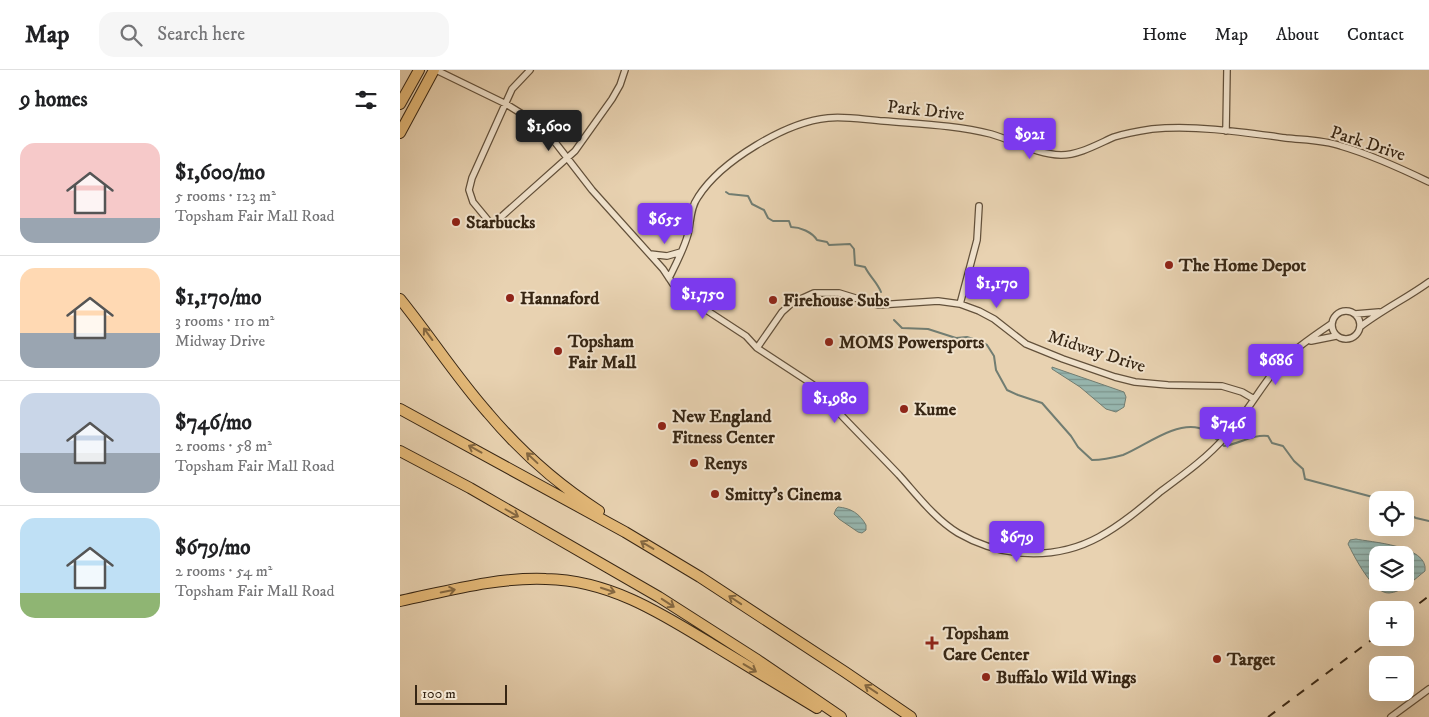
<!DOCTYPE html>
<html lang="en">
<head>
<meta charset="utf-8">
<style>
  :root { --surface:#fff; --page:#f6f6f6; --text:#202124; --muted:#757577; --line:#e0e0e0; --accent:#7c3aed }
  body { margin:0; font-family:"IM FELL DW Pica",serif; background:var(--page); color:var(--text); height:100vh; display:flex; flex-direction:column; font-size:19px; white-space:nowrap }
  * { box-sizing:border-box; margin:0 }
  p { font-size:16px; color:var(--muted) }
  .icon { flex:none; width:28px; height:28px; fill:none; stroke:currentColor; stroke-width:2; stroke-linecap:round; stroke-linejoin:round }
  .map { position:relative; flex:1; overflow:hidden }
  .side { display:flex; flex-direction:column; background:var(--surface); width:400px }
  .side>* { flex:none }
  .buttons { position:absolute; left:969px; top:421px; display:grid; gap:10px }
  .buttons a { display:grid; place-items:center; width:45px; height:45px; border-radius:10px; background:var(--surface); box-shadow:0 5px 20px #0002; font-size:25px }
  .scale { position:absolute; left:15px; bottom:12px; width:92px; box-sizing:border-box; padding-left:5px; border:2px solid #372614; border-top:0; font-size:14px; line-height:18px; white-space:nowrap; color:#372614; -webkit-text-stroke:4px #f0e2cc; paint-order:stroke }
  .price { position:absolute; translate:-50% -42px; padding:0 11px; border-radius:5px; background:var(--accent); color:#fff; font-size:16px; line-height:32px; filter:drop-shadow(0 1px 2px #0008) }
  .price::after { content:''; position:absolute; left:50%; top:30px; width:15px; height:11px; margin-left:-8px; background:inherit; clip-path:polygon(0 0,100% 0,50% 100%) }
  .price.current { background:#222; color:#fff }
  ul { padding:0; list-style:none }
  li { display:flex; align-items:center; gap:15px; height:125px; padding:0 20px }
  li+li { border-top:1px solid var(--line) }
  li span { display:grid; place-items:center; flex:none; width:140px; height:100px; border-radius:15px; color:#555 }
  li>.icon { margin-inline-start:auto }
  span .icon { width:60px; height:60px; fill:#fffc; stroke-width:1 }
  li b { font-size:21px }
  h2 { display:flex; justify-content:space-between; align-items:center; height:60px; padding:0 20px; font-size:21px }
  header { display:flex; align-items:center; gap:30px; box-sizing:border-box; height:70px; padding:0 25px; background:var(--surface); border-bottom:1px solid var(--line) }
  header strong { font-size:24px }
  nav { display:flex; gap:28px; margin-inline-start:auto; font-size:18px }
  .search { width:350px; height:45px; background:var(--page); display:flex; align-items:center; gap:12px; box-sizing:border-box; padding:0 18px; border-radius:15px; color:var(--muted); font-size:19px }
  main { display:flex; flex:1; min-height:0 }
  .map>svg:first-child { display:block }
  .water { fill:url(#water-rules); stroke:#717d72; fill-rule:evenodd }
  .lines { fill:none; stroke-linecap:round; stroke-linejoin:round }
  .stream { stroke:#717d72; stroke-width:2 }
  .street-casing { stroke:#63513b; stroke-width:8 }
  .highway-casing { stroke:#372614; stroke-width:12 }
  .street { stroke:#f0e2cc; stroke-width:5.5 }
  .highway { stroke:#e4b978; stroke-width:10 }
  .rail { stroke:#372614; stroke-width:2; stroke-dasharray:9 9; stroke-linecap:butt }
  .oneway { stroke:#856841 }
  .poi-dot { fill:#8f2418; stroke:#f0e2cc; stroke-width:2 }
  .labels { text-anchor:middle; stroke-width:4; stroke-linejoin:round; paint-order:stroke }
  .street-label { font-size:18px; fill:#372614; stroke:#f0e2cc }
  .poi-label { font-size:18px; font-weight:bold; fill:#372614; stroke:#f0e2cc; text-anchor:start }
</style>
</head>
<body>
<header>
<strong>Map</strong>
<div class="search"><svg class="icon" aria-label="search" viewBox="0 0 24 24"><circle cx="10" cy="10" r="6"/><path d="M15 15l6 6"/></svg>Search here</div>
<nav><a>Home</a><a>Map</a><a>About</a><a>Contact</a></nav>
</header>
<main>
<section class="side">
<h2>9 homes<svg class="icon" aria-label="filters" viewBox="0 0 24 24"><path d="M4 7h16M4 17h16"/><circle cx="9" cy="7" r="2"/><circle cx="15" cy="17" r="2"/></svg></h2>
<ul>
<li><span style="background:linear-gradient(#f6c9c9 75%,#9aa5b1 0)"><svg class="icon" aria-label="home" viewBox="0 0 24 24"><path d="M3 11l9-7 9 7M6 9v11h12V9"/></svg></span><div><b>$1,600/mo</b><p>5 rooms · 123 m²</p><p>Topsham Fair Mall Road</p></div></li>
<li><span style="background:linear-gradient(#ffd9b3 65%,#9aa5b1 0)"><svg class="icon" aria-label="home" viewBox="0 0 24 24"><path d="M3 11l9-7 9 7M6 9v11h12V9"/></svg></span><div><b>$1,170/mo</b><p>3 rooms · 110 m²</p><p>Midway Drive</p></div></li>
<li><span style="background:linear-gradient(#c9d6e8 60%,#9aa5b1 0)"><svg class="icon" aria-label="home" viewBox="0 0 24 24"><path d="M3 11l9-7 9 7M6 9v11h12V9"/></svg></span><div><b>$746/mo</b><p>2 rooms · 58 m²</p><p>Topsham Fair Mall Road</p></div></li>
<li><span style="background:linear-gradient(#bfe0f5 75%,#8fb573 0)"><svg class="icon" aria-label="home" viewBox="0 0 24 24"><path d="M3 11l9-7 9 7M6 9v11h12V9"/></svg></span><div><b>$679/mo</b><p>2 rooms · 54 m²</p><p>Topsham Fair Mall Road</p></div></li>
</ul>
</section>
<div class="map">
<svg width="1029" height="647" viewBox="0 0 1029 647">
  <defs>
    <pattern id="water-rules" width="6" height="5" patternUnits="userSpaceOnUse" patternTransform="scale(1.25)"><rect width="6" height="5" fill="#97b7b0"/><path d="M0 2.5h6" fill="none" stroke="#7c958e"/></pattern>
  </defs>
  <rect width="100%" height="100%" fill="#e8d2b1"/>
  <filter id="stains"><feTurbulence type="fractalNoise" baseFrequency=".004" numOctaves="4"/><feColorMatrix values="0 0 0 0 .2 0 0 0 0 .09 0 0 0 0 .02 0 0 0 .5 -.17"/></filter>
  <radialGradient id="worn" r=".72"><stop offset=".6" stop-color="#630" stop-opacity="0"/><stop offset="1" stop-color="#630" stop-opacity=".3"/></radialGradient>
  <!-- water -->
  <path class="water" d="M652,297l72,25 2,5 -2,10 -8,5 -10,-3 -26,-22 -28,-18z
    M438,437c13,1 22,7 28,18v5l-4,3 -4,-1 -19,-13 -5,-5 2,-5z
    M956,469c12,3 73,6 69,32 -9,7 -24,22 -36,22 -16,1 -35,-37 -41,-49l2,-4zM978,485h27v27h-27z"/>
  <g class="lines">
    <!-- stream -->
    <path class="stream" d="M326,122l3,2 19,2 4,8 12,6 4,8 5,3h16l2,6c9,0 21,5 26,13l10,2 2,3 21,-1 4,5 1,16 10,2c5,10 12,15 16,25
      M494,250l8,8 26,1 28,9 11,-1 12,4 8,4 7,11 2,14 11,20 11,5 24,8 29,33 7,11 14,13c11,0 20,-2 31,-5 22,-9 51,-33 76,-27 10,3 17,11 25,18 15,-2 29,-12 44,-10l4,7 11,3 11,15 9,8 2,10 79,21
      M1005,443l11,5 13,3"/>
    <!-- street casing -->
    <g class="street-casing">
      <path id="street" d="M36,0l70,34 29,18 16,15 41,53 71,79 10,15 21,18 52,34 11,12 55,36 19,18 10,13c19,20 39,40 58,60 18,20 36,44 59,58 43,25 97,28 141,4 22,-12 42,-29 61,-45 23,-17 47,-34 66,-56 19,-20 32,-45 50,-67 15,-18 36,-32 55,-45
        M130,0l-18,19 -40,89 -3,12 4,12 19,23 83,-74 37,-52 8,-14 5,-15
        M826,61l1,-61
        M250,184l17,2 14,-4
        M269,208c7,-14 15,-29 19,-44 3,-12 2,-26 10,-37 23,-36 88,-75 130,-79 18,-2 38,2 56,3 35,3 72,4 107,13 24,7 45,20 70,21 18,0 37,-11 53,-18 12,-4 25,-6 38,-8 44,-4 90,3 134,9 18,2 38,2 55,8 31,9 59,22 88,36
        M560,234l17,-64 2,-34
        M932 255a14 14 0 1 1 28 0a14 14 0 1 1-28 0Z
        M955,244l24,-2
        M960,257c22,-17 47,-29 69,-45
        M911,271l25,-5
        M357,278l25,-36 10,-9 22,-10h25l39,12 60,-4 22,3 19,7 15,8 32,25 37,15 52,18 20,5 33,3 54,1 20,6 12,7
        M991,647l38,-28"/>
    </g>
    <!-- highway casing -->
    <g class="highway-casing">
      <path id="highway" d="M0,34l19,-34
        M0,63l34,-63
        M0,229c30,37 56,78 88,114 32,38 69,71 111,98
        M0,339l225,123 75,45 145,95 66,45
        M0,381l70,37 189,109 97,62 85,58
        M0,531c48,-10 97,-24 146,-22 63,1 115,34 167,66 35,21 69,42 104,63"/>
    </g>
    <!-- street -->
    <use href="#street" class="street"/>
    <!-- highway -->
    <use href="#highway" class="highway"/>
    <!-- rail -->
    <path class="rail" d="M1005,544l24,-18
      M868,647l110,-82"/>
  </g>
  <!-- one-way arrows -->
  <defs><path id="oneway-shaft" d="M-6 0H5M1.5-3L5.5 0L1.5 3" fill="none" stroke-width="1.6" stroke-linecap="round" stroke-linejoin="round" transform="scale(1.25)"/></defs>
  <g class="oneway">
    <use href="#oneway-shaft" transform="translate(28 264) rotate(-126)"/>
    <use href="#oneway-shaft" transform="translate(75 379) rotate(-151)"/>
    <use href="#oneway-shaft" transform="translate(132 388) rotate(-137)"/>
    <use href="#oneway-shaft" transform="translate(112 443) rotate(30)"/>
    <use href="#oneway-shaft" transform="translate(247 475) rotate(-149)"/>
    <use href="#oneway-shaft" transform="translate(208 520) rotate(18)"/>
    <use href="#oneway-shaft" transform="translate(48 521) rotate(-11)"/>
    <use href="#oneway-shaft" transform="translate(335 530) rotate(-146)"/>
    <use href="#oneway-shaft" transform="translate(268 533) rotate(33)"/>
    <use href="#oneway-shaft" transform="translate(350 598) rotate(31)"/>
    <use href="#oneway-shaft" transform="translate(471 619) rotate(-146)"/>
  </g>
  <!-- markers -->
  <g class="poi-dot">
    <circle cx="56" cy="152" r="5"/>
    <circle cx="769" cy="195" r="5"/>
    <circle cx="110" cy="228" r="5"/>
    <circle cx="373" cy="230" r="5"/>
    <circle cx="429" cy="272" r="5"/>
    <circle cx="158" cy="281" r="5"/>
    <circle cx="504" cy="339" r="5"/>
    <circle cx="262" cy="356" r="5"/>
    <circle cx="294" cy="393" r="5"/>
    <circle cx="315" cy="424" r="5"/>
    <path d="M529.5 565.5h5v5h5v5h-5v5h-5v-5h-5v-5h5z"/>
    <circle cx="817" cy="589" r="5"/>
    <circle cx="586" cy="607" r="5"/>
  </g>
  <g class="labels">
    <!-- street labels -->
    <g class="street-label">
      <text transform="translate(526 40) rotate(6)" y="6">Park Drive</text>
      <text transform="translate(968 73) rotate(18)" y="6">Park Drive</text>
      <text transform="translate(697 281) rotate(18)" y="6">Midway Drive</text>
    </g>
    <!-- poi labels -->
    <g class="poi-label">
      <text x="66" y="158">Starbucks</text>
      <text x="779" y="201">The Home Depot</text>
      <text x="120" y="234">Hannaford</text>
      <text x="383" y="236">Firehouse Subs</text>
      <text x="168" y="277">Topsham<tspan x="168" dy="21">Fair Mall</tspan></text>
      <text x="439" y="278">MOMS Powersports</text>
      <text x="514" y="345">Kume</text>
      <text x="272" y="352">New England<tspan x="272" dy="21">Fitness Center</tspan></text>
      <text x="304" y="399">Renys</text>
      <text x="325" y="430">Smitty's Cinema</text>
      <text x="543" y="569">Topsham<tspan x="543" dy="21">Care Center</tspan></text>
      <text x="827" y="595">Target</text>
      <text x="596" y="613">Buffalo Wild Wings</text>
    </g>
  </g>
  <rect width="100%" height="100%" filter="url(#stains)"/>
  <rect width="100%" height="100%" fill="url(#worn)"/>
</svg>
<div class="buttons">
<a><svg class="icon" aria-label="locate" viewBox="0 0 24 24"><circle cx="12" cy="12" r="6"/><path d="M12 2v4M12 18v4M2 12h4M18 12h4"/></svg></a>
<a><svg class="icon" aria-label="layers" viewBox="0 0 24 24"><path d="M12 4l9 5-9 5-9-5zM3 14l9 5 9-5"/></svg></a>
<a>+</a>
<a>−</a>
</div>
<div class="scale">100 m</div>
<b class="price current" style="left:149px;top:82px">$1,600</b>
<b class="price" style="left:630px;top:90px">$921</b>
<b class="price" style="left:265px;top:175px">$655</b>
<b class="price" style="left:597px;top:239px">$1,170</b>
<b class="price" style="left:303px;top:250px">$1,750</b>
<b class="price" style="left:876px;top:316px">$686</b>
<b class="price" style="left:435px;top:354px">$1,980</b>
<b class="price" style="left:828px;top:379px">$746</b>
<b class="price" style="left:617px;top:493px">$679</b>
</div>
</main>
</body>
</html>
